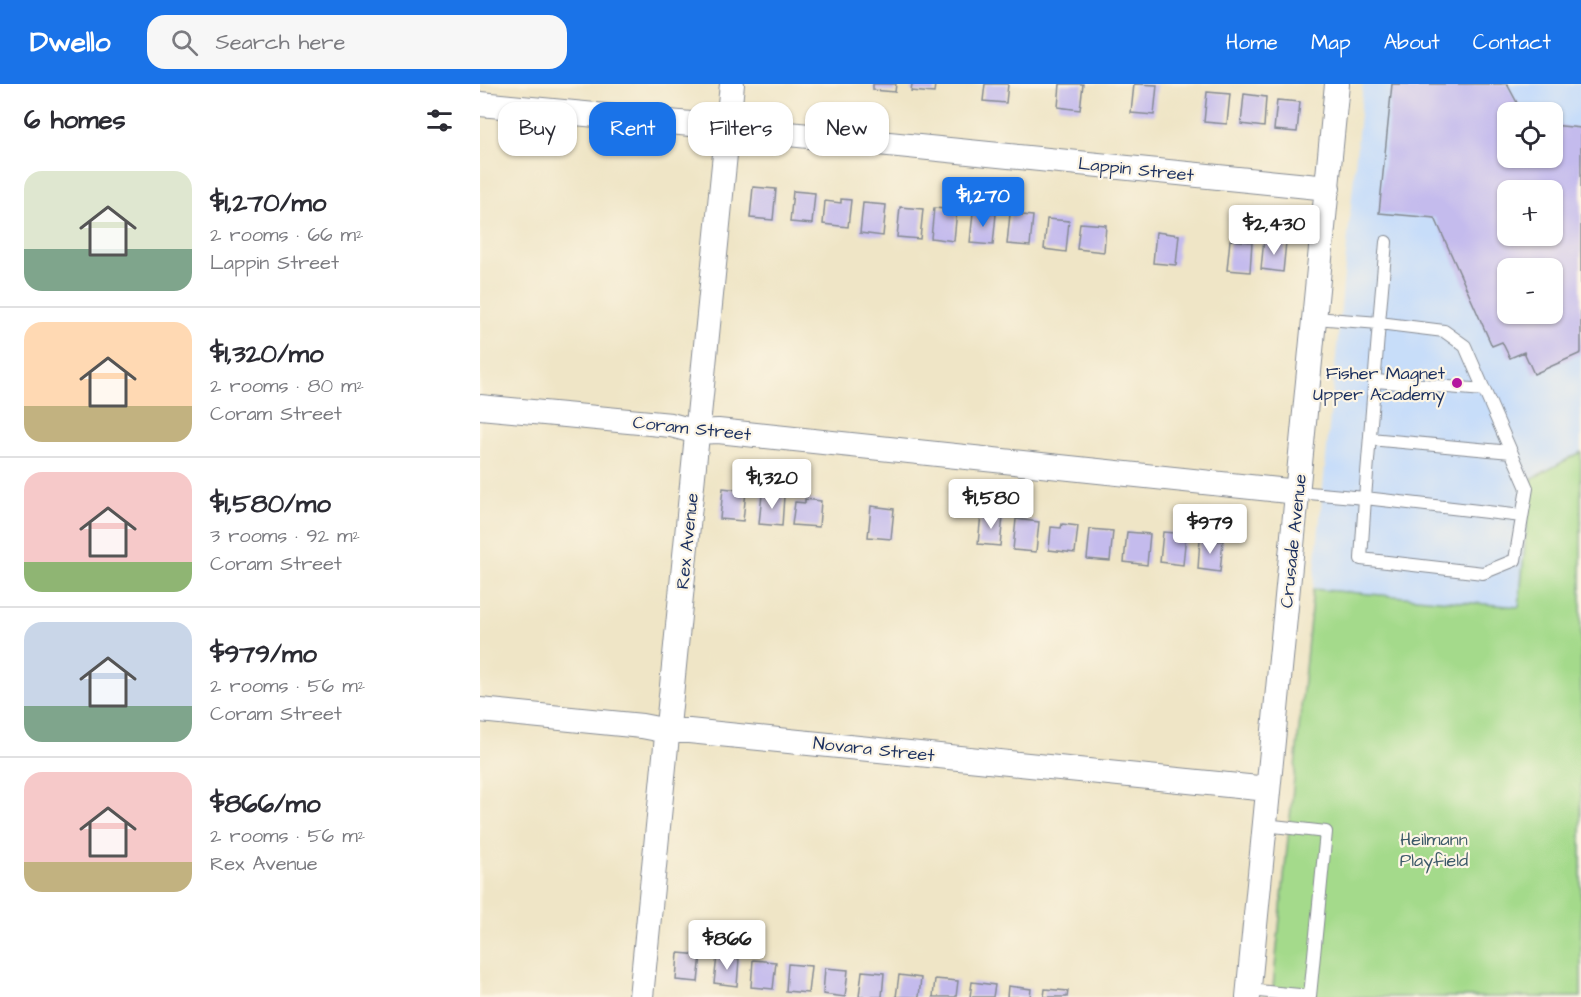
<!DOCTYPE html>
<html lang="en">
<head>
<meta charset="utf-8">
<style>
  :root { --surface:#fff; --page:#f7f7f7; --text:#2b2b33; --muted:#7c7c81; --line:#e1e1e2; --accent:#1a73e8 }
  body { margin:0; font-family:"Architects Daughter",sans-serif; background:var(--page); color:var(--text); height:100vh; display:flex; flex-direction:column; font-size:22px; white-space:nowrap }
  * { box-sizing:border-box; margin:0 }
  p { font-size:20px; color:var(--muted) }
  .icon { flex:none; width:33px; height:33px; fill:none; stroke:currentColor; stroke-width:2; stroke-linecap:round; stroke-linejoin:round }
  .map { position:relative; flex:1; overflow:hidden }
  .side { display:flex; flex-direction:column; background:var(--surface); width:480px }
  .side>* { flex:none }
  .hud { position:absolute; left:18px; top:18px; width:570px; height:54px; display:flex; gap:12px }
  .fabs { position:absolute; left:1017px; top:18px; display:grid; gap:12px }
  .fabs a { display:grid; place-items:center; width:66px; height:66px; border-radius:12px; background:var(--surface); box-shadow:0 2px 4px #0004; font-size:30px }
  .price { position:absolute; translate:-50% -51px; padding:0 14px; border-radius:6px; background:#fff; color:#222; font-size:20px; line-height:39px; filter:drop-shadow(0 2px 3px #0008) }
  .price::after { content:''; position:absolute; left:50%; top:36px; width:18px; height:14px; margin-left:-9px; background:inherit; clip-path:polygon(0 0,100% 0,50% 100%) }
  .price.active { background:var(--accent); color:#fff }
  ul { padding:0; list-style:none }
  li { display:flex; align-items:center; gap:18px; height:150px; padding:0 24px }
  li+li { border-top:2px solid var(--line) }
  li span { display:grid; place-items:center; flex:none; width:168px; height:120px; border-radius:18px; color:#555 }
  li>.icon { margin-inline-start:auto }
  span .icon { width:72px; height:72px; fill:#fffc; stroke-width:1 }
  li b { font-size:26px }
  h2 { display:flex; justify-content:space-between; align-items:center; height:72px; padding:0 24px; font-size:26px }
  .pill { padding:0 21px; border-radius:18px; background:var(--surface); box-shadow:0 2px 4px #0004; font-size:21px; line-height:54px }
  .pill.active { background:var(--accent); color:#fff }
  header { display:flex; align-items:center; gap:36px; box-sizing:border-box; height:84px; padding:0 30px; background:var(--accent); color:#fff }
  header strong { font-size:28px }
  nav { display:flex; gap:33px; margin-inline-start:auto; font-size:21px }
  .search { width:420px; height:54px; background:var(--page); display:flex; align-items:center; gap:15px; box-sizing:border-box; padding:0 21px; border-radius:18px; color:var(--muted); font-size:22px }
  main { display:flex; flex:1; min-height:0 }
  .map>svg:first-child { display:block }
  .built { fill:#c7ddf9; fill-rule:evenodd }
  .green { fill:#a4da8b; stroke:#608474; stroke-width:1.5 }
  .building { fill:#c4bbed; fill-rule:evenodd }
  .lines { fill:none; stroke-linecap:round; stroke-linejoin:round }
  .service-casing { stroke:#858a92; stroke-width:14 }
  .minor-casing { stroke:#858a92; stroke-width:26 }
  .service { stroke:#fff; stroke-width:12 }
  .minor { stroke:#fff; stroke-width:24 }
  .poi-dot { fill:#b5179e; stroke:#fcf5e5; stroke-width:2 }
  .labels { text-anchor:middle; stroke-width:4.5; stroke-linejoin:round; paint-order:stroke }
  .street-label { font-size:18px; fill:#1b2f5e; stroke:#fcf5e5 }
  .poi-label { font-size:18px; fill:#1b2f5e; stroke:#fcf5e5; text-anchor:end }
  .park-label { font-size:18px; fill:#3d5a69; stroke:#fcf5e5 }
</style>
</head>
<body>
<header>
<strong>Dwello</strong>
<div class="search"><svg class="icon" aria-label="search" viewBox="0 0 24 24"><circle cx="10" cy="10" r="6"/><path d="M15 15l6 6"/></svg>Search here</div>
<nav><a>Home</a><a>Map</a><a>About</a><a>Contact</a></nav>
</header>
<main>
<section class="side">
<h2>6 homes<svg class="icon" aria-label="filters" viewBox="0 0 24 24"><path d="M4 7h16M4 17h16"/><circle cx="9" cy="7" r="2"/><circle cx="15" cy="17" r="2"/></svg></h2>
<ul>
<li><span style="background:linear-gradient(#dfe7d0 65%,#7fa58c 0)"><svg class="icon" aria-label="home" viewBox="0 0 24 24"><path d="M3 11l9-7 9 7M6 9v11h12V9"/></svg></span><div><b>$1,270/mo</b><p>2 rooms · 66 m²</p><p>Lappin Street</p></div></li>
<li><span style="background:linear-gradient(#ffd9b3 70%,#c2b280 0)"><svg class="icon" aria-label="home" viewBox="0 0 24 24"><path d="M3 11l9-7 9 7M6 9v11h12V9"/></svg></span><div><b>$1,320/mo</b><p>2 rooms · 80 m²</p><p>Coram Street</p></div></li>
<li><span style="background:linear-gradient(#f6c9c9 75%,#8fb573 0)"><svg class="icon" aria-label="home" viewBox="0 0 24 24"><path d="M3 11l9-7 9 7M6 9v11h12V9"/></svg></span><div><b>$1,580/mo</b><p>3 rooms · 92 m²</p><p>Coram Street</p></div></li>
<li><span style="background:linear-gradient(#c9d6e8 70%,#7fa58c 0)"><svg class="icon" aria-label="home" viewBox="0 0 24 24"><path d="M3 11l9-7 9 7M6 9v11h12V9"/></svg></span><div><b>$979/mo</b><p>2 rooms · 56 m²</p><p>Coram Street</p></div></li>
<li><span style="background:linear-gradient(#f6c9c9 75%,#c2b280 0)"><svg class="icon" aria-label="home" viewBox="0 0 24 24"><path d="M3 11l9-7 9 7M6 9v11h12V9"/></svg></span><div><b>$866/mo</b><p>2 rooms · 56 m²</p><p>Rex Avenue</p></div></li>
</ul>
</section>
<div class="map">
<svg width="1101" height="913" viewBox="0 0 1101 913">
  <rect width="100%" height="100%" fill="#fcf5e5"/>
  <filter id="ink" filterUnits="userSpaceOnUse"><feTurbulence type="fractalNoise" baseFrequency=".0167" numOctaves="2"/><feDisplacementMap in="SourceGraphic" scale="12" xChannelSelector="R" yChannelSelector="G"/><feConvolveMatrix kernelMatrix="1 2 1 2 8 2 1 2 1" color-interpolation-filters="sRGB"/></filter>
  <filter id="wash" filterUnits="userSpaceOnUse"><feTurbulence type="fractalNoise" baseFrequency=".008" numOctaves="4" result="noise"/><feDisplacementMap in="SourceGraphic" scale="24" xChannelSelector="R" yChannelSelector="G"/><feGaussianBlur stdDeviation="1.35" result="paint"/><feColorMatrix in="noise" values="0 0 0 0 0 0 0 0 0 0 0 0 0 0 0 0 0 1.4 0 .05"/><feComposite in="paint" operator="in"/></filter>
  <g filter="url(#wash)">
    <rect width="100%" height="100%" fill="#efe5c6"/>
    <!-- built -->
    <path class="built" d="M883,0h218v368l-50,27 -11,128 -207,-18zM1028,28h44v46h-44zM1028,106h44v46h-44zM1028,184h44v46h-44z"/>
    <!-- green -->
    <path class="green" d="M1101,368v545h-309l41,-408 206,18 12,-128z"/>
    <g id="blocks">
      <!-- building -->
      <path class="building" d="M393,0h23l-1,8 -22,-2z
        M432,0h23l-1,9 -23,-2z
        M505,0h23l-2,19 -23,-2z
        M580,0h23l-3,26 -22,-3z
        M654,0l23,1 -3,30 -23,-2z
        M912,0h115l15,28h-14v46h44v-33l29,3v225l-47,21 -10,-22 -14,6 -8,-16 -10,4 -57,-128 -56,-5zM1028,106h44v46h-44zM1028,184h44v46h-44z
        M727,8l23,2 -3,30 -23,-2z
        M764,10l22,3 -2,30 -23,-3z
        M797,16l23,2 -3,30 -23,-2z
        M273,103l23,2 -3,31 -23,-2z
        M313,107l22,2 -3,31 -22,-2z
        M361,115l10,1 -3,27 -25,-3 2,-23 16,2z
        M383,119l23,2 -3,31 -23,-3z
        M420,123l23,2 -3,30 -23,-2z
        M454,124l23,2 -3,31 -23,-3z
        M493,128l23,2 -3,31 -23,-2z
        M530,130l23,2 -3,30 -23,-2z
        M567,135l22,2 -3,31 -22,-3z
        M600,139l26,2 -2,27 -27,-3z
        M676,148l23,3 -3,30 -23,-2z
        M784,155l22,3 -3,30 -22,-3z
        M750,156l22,2 -2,30 -23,-2z
        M243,404l23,3 -3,30 -23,-2z
        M282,410l22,2 -2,30 -23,-2z
        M325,415l16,2 -2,26 -27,-2 3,-23 10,1z
        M391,422l23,3 -3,30 -23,-2z
        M501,430l22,2 -3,30 -22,-2z
        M536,435l23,3 -3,30 -23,-2z
        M582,440l16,2 -3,27 -26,-3 2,-23 10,1z
        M610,445l23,2 -3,30 -23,-2z
        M647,448l23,2 -3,31 -23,-3z
        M683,448l23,2 -3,31 -23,-3z
        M720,455l23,2 -3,31 -22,-3z
        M198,869l23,2 -3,27 -22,-2z
        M237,872l22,3 -2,27 -23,-3z
        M273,876l23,2 -3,27 -22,-2z
        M308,880l23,2 -3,27 -22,-2z
        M345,884l23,2 -3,27 -22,-3z
        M382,887l22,2 -2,24h-23z
        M419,891l22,3 -2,19h-23z
        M455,895l23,2 -2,16h-23z
        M492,898l23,3 -2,12h-23z
        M528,902l23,3 -1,8h-23z
        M565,905l23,2 -1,6h-23z"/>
    </g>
  </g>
  <g filter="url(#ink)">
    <use href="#blocks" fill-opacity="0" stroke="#858a92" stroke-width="1.5"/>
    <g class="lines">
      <!-- service casing -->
      <g class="service-casing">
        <path id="service" d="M906,158l-7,81 65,8 21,15 62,142 -12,72 -32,13 -122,-14 4,-61 157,18
          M896,297l108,9
          M890,355l141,13
          M818,408l67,6 14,-175 -64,-5
          M768,906l62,6 16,-164 -61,-7"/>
      </g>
      <!-- minor casing -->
      <g class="minor-casing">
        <path id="minor" d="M0,20l221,21 26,6 22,-1 579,58
          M0,323l191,18 26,7 21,-1 580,61
          M0,626l162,16 26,5h21l579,58
          M161,913l91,-913
          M768,913l89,-913"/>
      </g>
      <!-- service -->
      <use href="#service" class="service"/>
      <!-- minor -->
      <use href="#minor" class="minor"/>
    </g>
  </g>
  <!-- markers -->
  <circle class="poi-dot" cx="977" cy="299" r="6"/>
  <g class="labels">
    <!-- street labels -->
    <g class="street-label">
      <text transform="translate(656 85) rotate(6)" y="6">Lappin Street</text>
      <text transform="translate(212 344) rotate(6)" y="6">Coram Street</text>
      <text transform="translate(207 457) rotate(-84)" y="6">Rex Avenue</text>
      <text transform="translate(813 457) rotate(-84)" y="6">Crusade Avenue</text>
      <text transform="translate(394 665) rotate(6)" y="6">Novara Street</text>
    </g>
    <!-- poi labels -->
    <g class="poi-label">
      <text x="965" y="295">Fisher Magnet<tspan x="965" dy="21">Upper Academy</tspan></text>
    </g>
    <!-- park labels -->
    <g class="park-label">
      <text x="954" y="761">Heilmann<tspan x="954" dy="21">Playfield</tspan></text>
    </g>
  </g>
</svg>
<div class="fabs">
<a><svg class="icon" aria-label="locate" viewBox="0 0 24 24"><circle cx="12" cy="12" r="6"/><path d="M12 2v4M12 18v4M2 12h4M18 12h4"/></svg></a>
<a>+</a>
<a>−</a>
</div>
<b class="price active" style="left:503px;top:144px">$1,270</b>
<b class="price" style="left:794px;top:172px">$2,430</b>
<b class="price" style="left:292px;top:426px">$1,320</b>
<b class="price" style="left:511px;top:446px">$1,580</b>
<b class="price" style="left:730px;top:471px">$979</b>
<b class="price" style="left:247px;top:887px">$866</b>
<div class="hud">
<a class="pill">Buy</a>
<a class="pill active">Rent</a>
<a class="pill">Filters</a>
<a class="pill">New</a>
</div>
</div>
</main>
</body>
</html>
